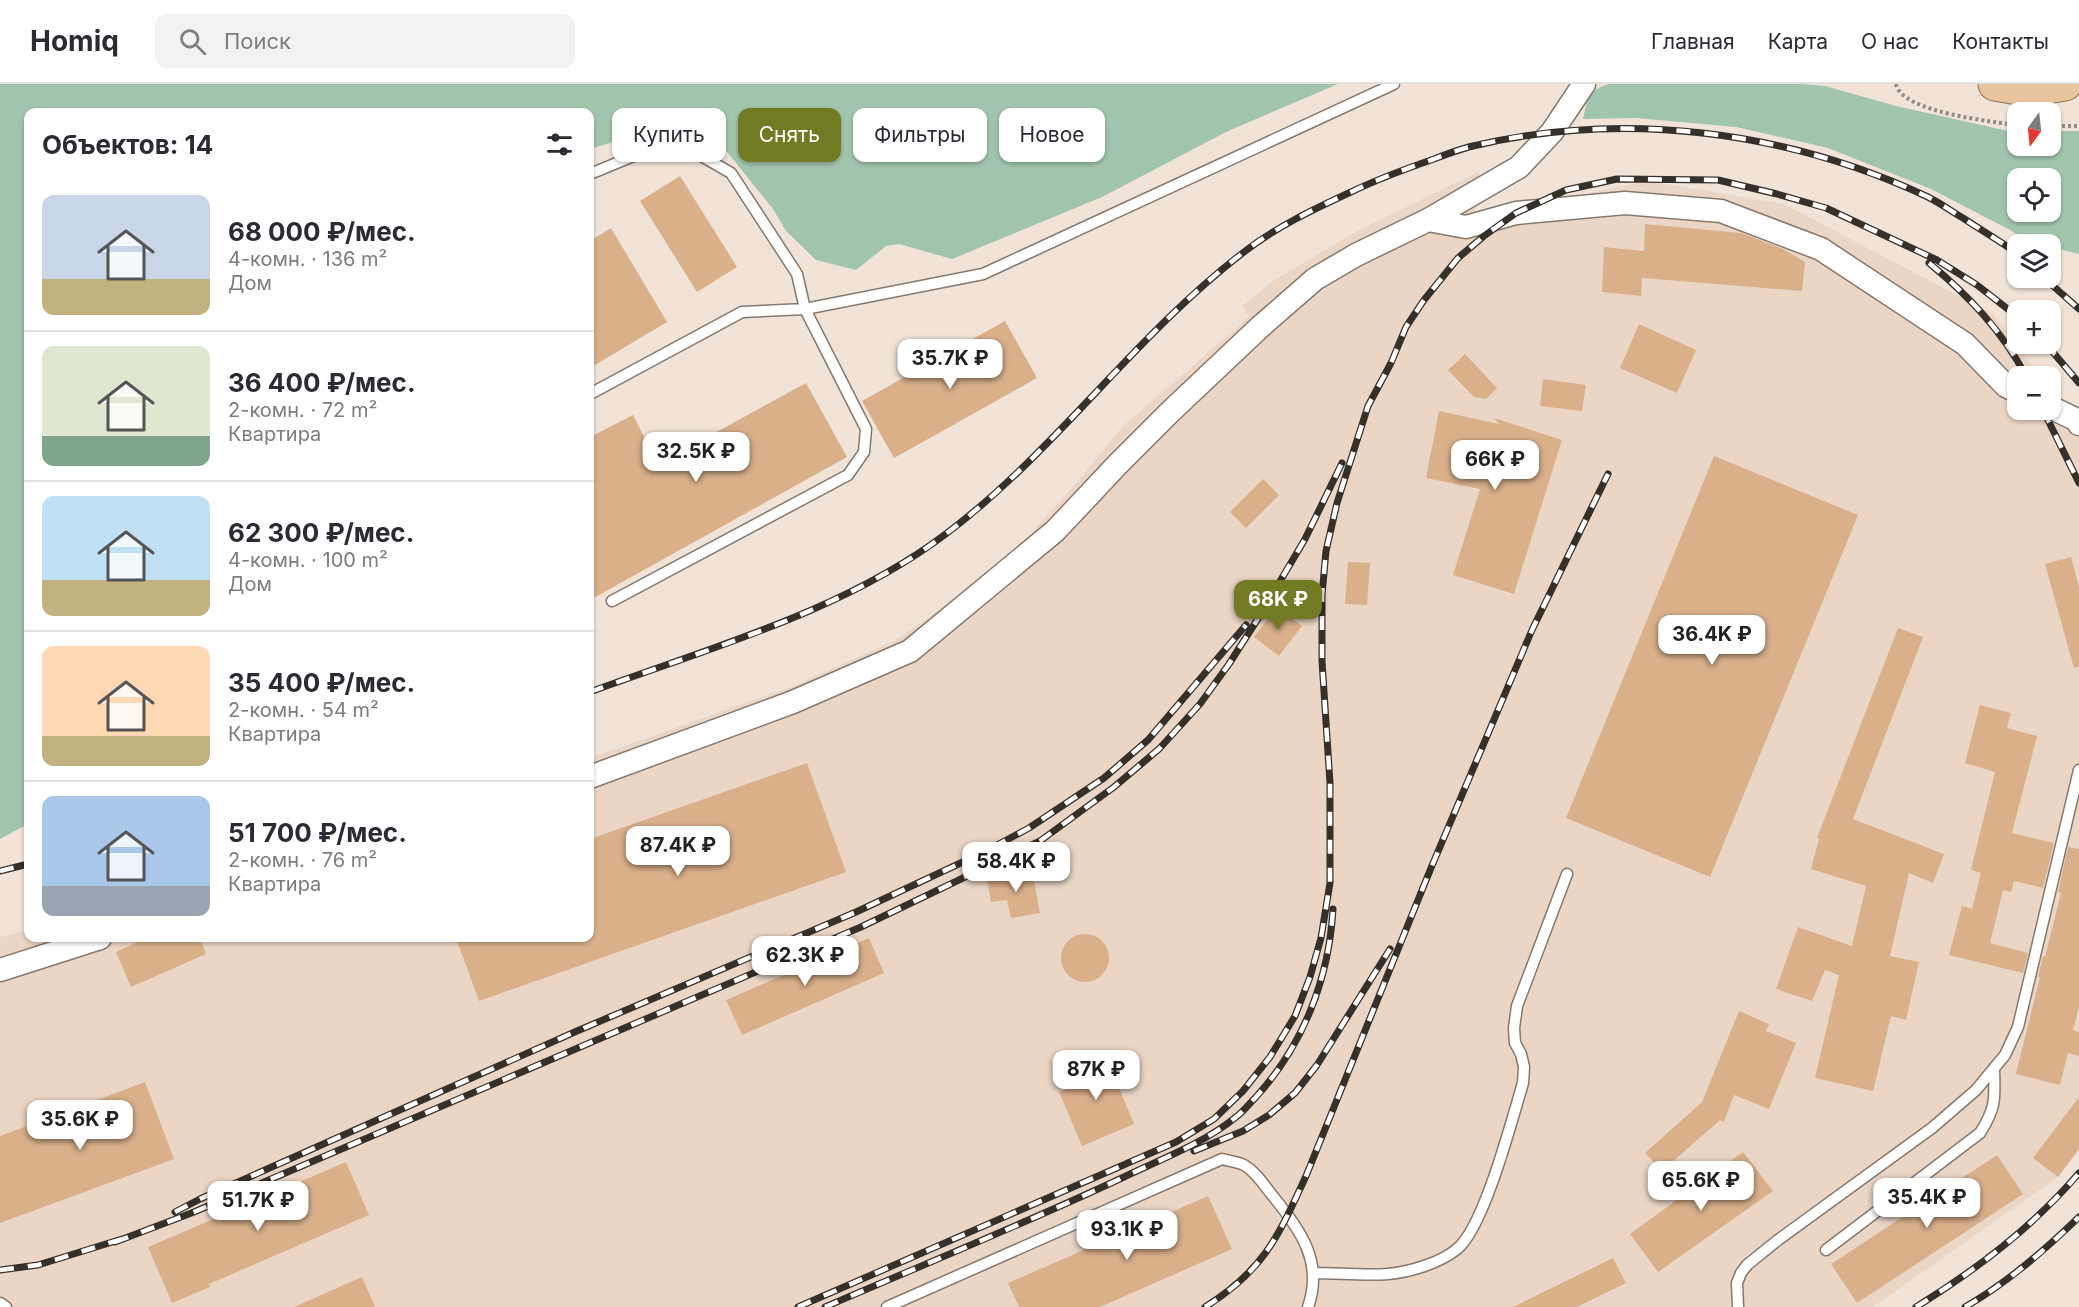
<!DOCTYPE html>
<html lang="ru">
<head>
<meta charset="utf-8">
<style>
  :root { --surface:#fff; --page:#f2f2f3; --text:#2b2b33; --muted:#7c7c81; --line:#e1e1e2; --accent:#727a24 }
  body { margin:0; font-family:Inter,sans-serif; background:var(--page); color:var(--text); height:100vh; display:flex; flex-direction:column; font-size:22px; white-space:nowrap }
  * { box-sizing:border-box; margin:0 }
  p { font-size:20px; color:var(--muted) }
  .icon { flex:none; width:33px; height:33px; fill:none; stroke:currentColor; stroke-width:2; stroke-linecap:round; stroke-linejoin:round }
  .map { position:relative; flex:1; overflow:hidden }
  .drawer { position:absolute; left:24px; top:24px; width:570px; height:834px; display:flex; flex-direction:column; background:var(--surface); border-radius:12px; box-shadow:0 2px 4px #0004 }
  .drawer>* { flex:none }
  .hud { position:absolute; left:612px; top:24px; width:570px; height:54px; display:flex; gap:12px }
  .needle { width:39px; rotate:195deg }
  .buttons { position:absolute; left:2007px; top:18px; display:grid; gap:12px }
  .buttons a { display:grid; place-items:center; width:54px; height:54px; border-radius:12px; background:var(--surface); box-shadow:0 2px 4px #0004; font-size:30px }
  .price { position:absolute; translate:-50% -51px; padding:0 14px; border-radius:12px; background:#fff; color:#222; font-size:20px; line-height:39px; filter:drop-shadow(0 2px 3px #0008) }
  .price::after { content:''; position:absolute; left:50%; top:36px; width:18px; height:14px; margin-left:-9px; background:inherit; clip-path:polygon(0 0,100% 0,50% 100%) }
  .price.on { background:var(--accent); color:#fff }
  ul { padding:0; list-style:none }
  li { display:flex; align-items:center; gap:18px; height:150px; padding:0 18px }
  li+li { border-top:2px solid var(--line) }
  li span { display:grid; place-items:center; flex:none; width:168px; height:120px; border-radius:12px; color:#555 }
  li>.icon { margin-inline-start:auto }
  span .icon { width:72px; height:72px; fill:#fffc; stroke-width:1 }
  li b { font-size:26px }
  h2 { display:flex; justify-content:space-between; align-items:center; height:72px; padding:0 18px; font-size:26px }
  .pill { padding:0 21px; border-radius:12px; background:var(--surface); box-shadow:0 2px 4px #0004; font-size:21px; line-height:54px }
  .pill.on { background:var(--accent); color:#fff }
  header { display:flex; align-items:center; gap:36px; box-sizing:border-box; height:84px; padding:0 30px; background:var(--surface); border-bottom:2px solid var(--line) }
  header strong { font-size:28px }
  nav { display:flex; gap:33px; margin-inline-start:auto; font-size:21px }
  .search { width:420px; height:54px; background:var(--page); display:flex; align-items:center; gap:15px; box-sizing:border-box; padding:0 21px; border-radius:12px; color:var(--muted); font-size:22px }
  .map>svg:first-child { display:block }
  .built { fill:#ebd6c6 }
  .green { fill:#a1c4ad; fill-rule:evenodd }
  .building { fill:#dab08b }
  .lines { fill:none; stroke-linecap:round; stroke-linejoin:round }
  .service-casing { stroke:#85786e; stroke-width:13 }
  .minor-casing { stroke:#85786e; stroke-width:25 }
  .primary-casing { stroke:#946d43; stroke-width:35 }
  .path { stroke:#958b82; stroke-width:4; stroke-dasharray:3 3; stroke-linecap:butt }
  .service { stroke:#fff; stroke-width:10 }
  .minor { stroke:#fff; stroke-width:22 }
  .primary { stroke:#e8c59f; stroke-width:33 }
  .rail-casing { stroke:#36302b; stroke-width:7 }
  .rail { stroke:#fff; stroke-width:4.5; stroke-dasharray:14; stroke-linecap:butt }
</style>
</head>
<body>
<header>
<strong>Homiq</strong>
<div class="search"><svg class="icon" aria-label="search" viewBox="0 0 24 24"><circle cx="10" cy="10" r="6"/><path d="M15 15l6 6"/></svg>Поиск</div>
<nav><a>Главная</a><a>Карта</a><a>О нас</a><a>Контакты</a></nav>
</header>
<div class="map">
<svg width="2079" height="1223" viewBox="0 0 2079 1223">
  <rect width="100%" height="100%" fill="#f1e3d7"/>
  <!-- built -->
  <path class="built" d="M1478,88l6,15 -21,54 75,-37 109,-23 137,23 209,110 47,62h-22v34h32l1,-20 28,38v711l-21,38 -185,130h-1873v-370l28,-7v8h562v-180l201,-71 105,-47 43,-30 83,-67 49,-54 52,-63 126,-109 -7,-11 31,-25 86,-51z"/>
  <!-- green -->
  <path class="green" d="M0,0h1338l-110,47 -126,66 -150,62 -53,-15 -13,2 -30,24 -40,-10 -30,-29 -13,-22 -75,-93 -108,33v-37h-562v712l-28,15z
    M1608,0h195l22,2 71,20 112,25h9l1,15h32l1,-15h28v123l-28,-7 -1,-3 -22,-2 -18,-12 -79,-41 -103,-41 -92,-21 -100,-9 -53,1 6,-27zM2018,94h32v34h-32z"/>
  <!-- building -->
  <path class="building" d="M680,92l57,91 -40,25 -57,-91z
    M1645,140l96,9 42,16 22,13 -3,29 -160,-13 -1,18 -39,-4 2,-45 40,4z
    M611,144l56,94 -77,46v-127z
    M1005,237l32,57 -143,80 -32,-57z
    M1639,240l57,26 -19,43 -57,-25z
    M1465,270l32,34 -11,11 -12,-2 -26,-27z
    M1543,295l43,6 -4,26 -42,-5z
    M806,299l41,74 -257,143v-163l43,-22 25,49z
    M1439,327l60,13 -5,-6 68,22 -48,154 -61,-19 27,-86 -54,-11z
    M1714,372l144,59 -148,362 -144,-59z
    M1263,395l16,16 -33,33 -16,-16z
    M2071,473l8,30v80l-5,1 -29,-104z
    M1348,478l22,1 -3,42 -22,-1z
    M1277,523l25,19 -23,30 -25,-19z
    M1898,544l25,9 -70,182 91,35 -11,29 -24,-10 -19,83 29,6 -13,58 -15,-4 -18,75 -58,-13 24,-103 -14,-5 -13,31 -36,-12 22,-62 54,19 14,-60 -55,-17 8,-30 -2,-1z
    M1980,621l31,8 -4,15 30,8 -25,97 42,10 -11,45 -29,-7 -3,11 -8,-2 -13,53 38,10 -5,20 -74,-18 13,-49 10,3 9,-36 -10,-3 24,-98 -30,-9z
    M807,679l39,109 -367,129 -23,-63h134v-99z
    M2068,763l11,2v158l-6,23 6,2v24l-11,-3 -8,32 -44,-11 24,-97h-2l5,-21 2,1 16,-64 -3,-1z
    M1032,786l8,43 -29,5 -4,-18 -16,2 -4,-24z
    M1061 874a24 24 0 1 1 48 0a24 24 0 1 1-48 0Z
    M147,854h53l6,16 -75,33 -15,-35z
    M869,854l15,35 -142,62 -16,-35z
    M1739,927l30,13 -3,7 30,12 -27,66 -35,-14 -10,27 -4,-2 -58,51 -17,-18 57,-51z
    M1104,967l30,73 -52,22 -23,-54 19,-7 -7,-20z
    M145,998l29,77 -174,64v-87z
    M2079,1013v52l-21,28 -25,-19z
    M1743,1068l30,39 -115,81 -28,-38z
    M1997,1071l26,39 -166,109 -26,-39z
    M346,1078l23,53 -160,69 1,3 -38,16 -24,-56z
    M1208,1112l24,53 -132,58h-81l-11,-24z
    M1613,1174l13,25 -49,24h-64z
    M362,1193l13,30h-81z"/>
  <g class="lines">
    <!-- service casing -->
    <g class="service-casing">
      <path id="service" d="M590,90l46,-19 55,-5 40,23 66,101 8,35 61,120 -2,23 -16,23 -236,126
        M590,310l152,-82 63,-3 178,-35 411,-190
        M1826,1166l154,-117c16,-25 15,-34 14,-63
        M1314,1189c25,0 50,3 74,1 22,-2 52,-11 69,-25 27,-21 55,-130 66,-166l1,-16 -3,-13 -6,-11 -1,-15 3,-22 50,-132
        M0,1219l6,4
        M887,1223l335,-148c7,2 16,3 22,6 12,7 20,20 28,30 28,34 52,67 36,112
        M1738,1223l-1,-24 4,-10 6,-8 31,-25 154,-112 44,-38 29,-35 13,-28 61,-257"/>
    </g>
    <!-- minor casing -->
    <g class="minor-casing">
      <path id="minor" d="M1428,136l38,7 50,-14 109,-10 96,8 100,38 144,95 41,42 12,6
        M2050,323l27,13 2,4
        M590,693l203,-75 117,-51 145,-120 63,-67 51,-51 91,-86 55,-48 41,-24 72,-35 91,-53 33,-35 32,-48
        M0,886l100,-32"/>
    </g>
    <!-- primary casing -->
    <g class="primary-casing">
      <path id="primary" d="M1995,0l34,6 36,-6"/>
    </g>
    <!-- path -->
    <path class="path" d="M1896,0c5,28 97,38 122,41
      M2050,42h29"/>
    <!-- service -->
    <use href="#service" class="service"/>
    <!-- minor -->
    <use href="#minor" class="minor"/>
    <!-- primary -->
    <use href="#primary" class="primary"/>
    <!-- rail casing -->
    <g class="rail-casing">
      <path id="rail" d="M1929,179c40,33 73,68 97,113
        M2044,194l35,31
        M2046,260l33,39
        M2043,326l36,73
        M590,608c119,-44 255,-81 357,-159 109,-82 188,-198 297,-281 32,-25 70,-43 107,-60 27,-13 54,-23 83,-33 13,-5 26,-10 39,-13 151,-36 315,-15 455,51 12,6 23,14 35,21 18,12 37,23 55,36
        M0,787l28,-7
        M1194,1067l49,-20 26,-16 26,-22 22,-28 73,-116
        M175,1128l25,-13 377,-168 279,-119 126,-59 47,-25 75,-50 44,-38 98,-115
        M115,1158l79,-30 667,-285 179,-86 74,-54 45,-38 41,-45 29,-40 30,-47 46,-78 37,-76
        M0,1186l38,-5 84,-26
        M798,1223l378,-165 38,-23 29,-28 27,-34 25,-41 15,-39 11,-39 9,-55v-100l-8,-122v-66l4,-44 11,-48 31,-97 23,-43 15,-36 18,-27 34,-42 26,-22 32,-23 50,-23 51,-11 101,1 59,14 49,14 111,52 40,25 41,32
        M825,1223c100,-43 201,-84 299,-130 37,-18 79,-33 112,-60 7,-5 13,-13 19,-19 48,-52 74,-119 78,-189
        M1205,1223c59,-37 73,-70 101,-131l125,-308 101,-238 76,-156
        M1916,1223c60,-37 117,-80 163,-134
        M1965,1223c42,-24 79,-56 114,-90"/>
    </g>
    <!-- rail -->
    <use href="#rail" class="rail"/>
  </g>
</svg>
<div class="buttons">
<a><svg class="needle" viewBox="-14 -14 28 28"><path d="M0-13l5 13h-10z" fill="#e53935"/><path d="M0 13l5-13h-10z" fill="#7c7c81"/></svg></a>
<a><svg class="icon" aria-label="locate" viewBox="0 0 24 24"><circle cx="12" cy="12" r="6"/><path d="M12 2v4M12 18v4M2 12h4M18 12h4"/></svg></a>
<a><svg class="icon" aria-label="layers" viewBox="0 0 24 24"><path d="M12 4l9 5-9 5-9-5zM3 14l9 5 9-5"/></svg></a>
<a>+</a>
<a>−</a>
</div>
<b class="price" style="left:950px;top:306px">35.7K ₽</b>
<b class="price" style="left:696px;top:399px">32.5K ₽</b>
<b class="price" style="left:1495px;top:407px">66K ₽</b>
<b class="price on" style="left:1278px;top:547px">68K ₽</b>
<b class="price" style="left:1712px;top:582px">36.4K ₽</b>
<b class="price" style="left:678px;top:793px">87.4K ₽</b>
<b class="price" style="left:1016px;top:809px">58.4K ₽</b>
<b class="price" style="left:805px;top:903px">62.3K ₽</b>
<b class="price" style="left:1096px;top:1017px">87K ₽</b>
<b class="price" style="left:80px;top:1067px">35.6K ₽</b>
<b class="price" style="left:1701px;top:1128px">65.6K ₽</b>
<b class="price" style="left:1927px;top:1145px">35.4K ₽</b>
<b class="price" style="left:258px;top:1148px">51.7K ₽</b>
<b class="price" style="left:1127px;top:1177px">93.1K ₽</b>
<div class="hud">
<a class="pill">Купить</a>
<a class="pill on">Снять</a>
<a class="pill">Фильтры</a>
<a class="pill">Новое</a>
</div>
<section class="drawer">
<h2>Объектов: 14<svg class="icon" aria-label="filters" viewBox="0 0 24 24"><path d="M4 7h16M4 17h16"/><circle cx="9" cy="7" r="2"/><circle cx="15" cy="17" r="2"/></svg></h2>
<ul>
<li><span style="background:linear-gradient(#c9d6e8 70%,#c2b280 0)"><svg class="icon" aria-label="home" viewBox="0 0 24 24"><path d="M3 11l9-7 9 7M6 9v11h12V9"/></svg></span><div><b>68 000 ₽/мес.</b><p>4-комн. · 136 m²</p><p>Дом</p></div></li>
<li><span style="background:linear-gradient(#dfe7d0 75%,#7fa58c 0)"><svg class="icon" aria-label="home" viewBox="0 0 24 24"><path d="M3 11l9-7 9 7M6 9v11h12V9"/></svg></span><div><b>36 400 ₽/мес.</b><p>2-комн. · 72 m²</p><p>Квартира</p></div></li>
<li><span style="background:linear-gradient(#bfe0f5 70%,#c2b280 0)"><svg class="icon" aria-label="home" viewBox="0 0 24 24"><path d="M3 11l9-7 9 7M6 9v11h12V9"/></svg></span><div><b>62 300 ₽/мес.</b><p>4-комн. · 100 m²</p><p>Дом</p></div></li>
<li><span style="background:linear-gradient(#ffd9b3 75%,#c2b280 0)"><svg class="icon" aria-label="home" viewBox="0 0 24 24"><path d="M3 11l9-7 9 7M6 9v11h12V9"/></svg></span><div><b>35 400 ₽/мес.</b><p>2-комн. · 54 m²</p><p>Квартира</p></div></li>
<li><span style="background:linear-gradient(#a9c7e8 75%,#9aa5b1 0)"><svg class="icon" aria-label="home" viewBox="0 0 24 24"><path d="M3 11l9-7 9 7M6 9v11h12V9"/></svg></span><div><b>51 700 ₽/мес.</b><p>2-комн. · 76 m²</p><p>Квартира</p></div></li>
</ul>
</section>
</div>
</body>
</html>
